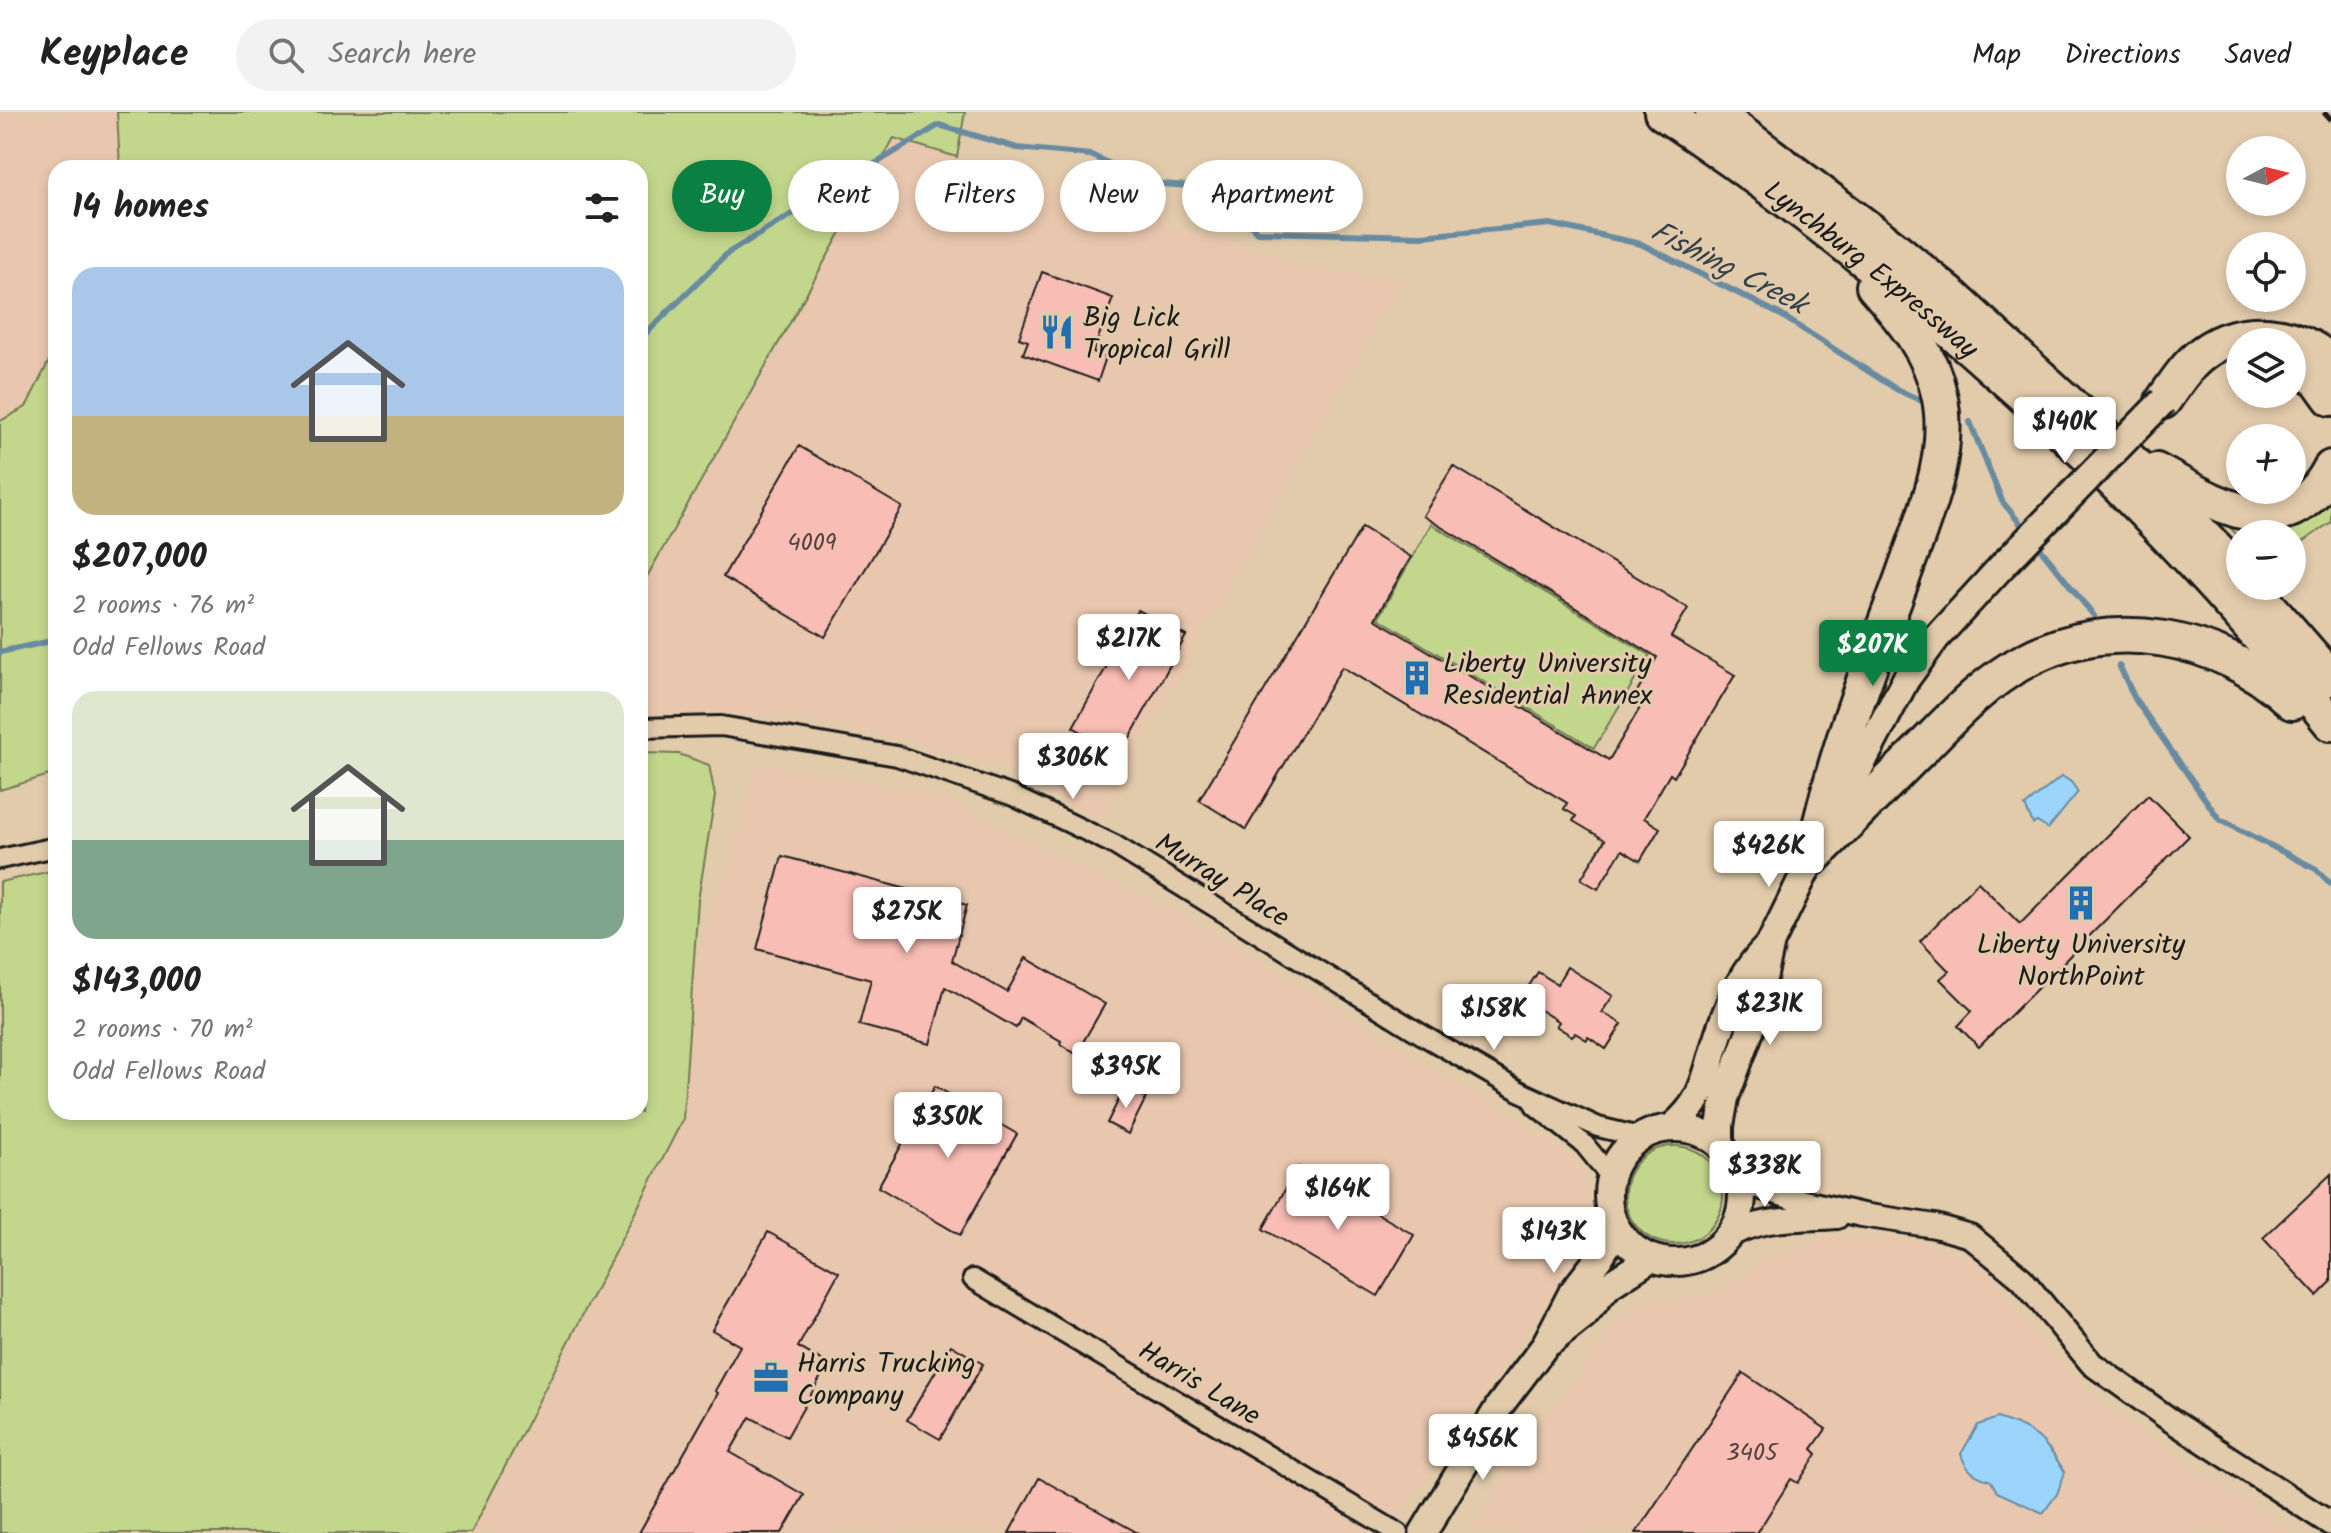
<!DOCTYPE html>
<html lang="en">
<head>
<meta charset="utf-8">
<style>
  :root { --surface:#fff; --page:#f2f2f2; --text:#222; --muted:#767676; --line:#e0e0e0; --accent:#0b8043 }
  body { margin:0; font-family:Kalam,sans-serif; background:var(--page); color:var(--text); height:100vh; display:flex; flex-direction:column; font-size:30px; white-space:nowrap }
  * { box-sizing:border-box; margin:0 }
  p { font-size:26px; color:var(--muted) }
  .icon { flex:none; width:44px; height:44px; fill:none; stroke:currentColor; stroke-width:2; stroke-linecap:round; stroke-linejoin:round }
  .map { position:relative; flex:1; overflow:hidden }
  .side { position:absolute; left:48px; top:48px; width:600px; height:960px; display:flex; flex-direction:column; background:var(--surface); border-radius:24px; box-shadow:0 4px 12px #0003 }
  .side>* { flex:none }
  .top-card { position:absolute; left:672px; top:48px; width:760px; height:72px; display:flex; gap:16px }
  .needle { width:52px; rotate:83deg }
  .tools { position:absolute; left:2226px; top:24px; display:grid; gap:16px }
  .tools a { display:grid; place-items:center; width:80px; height:80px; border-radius:50%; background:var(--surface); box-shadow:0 4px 12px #0003; font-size:40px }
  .price { position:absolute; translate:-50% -68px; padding:0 18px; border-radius:8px; background:#fff; color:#222; font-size:26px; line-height:52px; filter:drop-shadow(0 2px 4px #0008) }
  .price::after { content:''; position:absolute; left:50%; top:48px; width:24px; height:18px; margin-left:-12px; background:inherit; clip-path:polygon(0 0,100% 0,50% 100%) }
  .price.selected { background:var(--accent); color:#fff }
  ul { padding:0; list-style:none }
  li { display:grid; align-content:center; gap:16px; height:424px; padding:0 24px }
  li span { display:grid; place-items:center; height:248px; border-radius:24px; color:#555 }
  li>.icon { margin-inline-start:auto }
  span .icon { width:144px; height:144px; fill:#fffc; stroke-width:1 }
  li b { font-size:34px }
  h2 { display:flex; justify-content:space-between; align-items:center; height:96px; padding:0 24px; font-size:34px }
  .chip { padding:0 28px; border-radius:36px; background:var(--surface); box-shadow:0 4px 12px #0003; font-size:28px; line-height:72px }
  .chip.selected { background:var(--accent); color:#fff }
  header { display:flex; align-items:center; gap:48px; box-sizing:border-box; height:112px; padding:0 40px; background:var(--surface); border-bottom:2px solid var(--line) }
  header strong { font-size:38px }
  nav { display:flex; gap:44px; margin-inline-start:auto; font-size:28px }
  .search { width:560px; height:72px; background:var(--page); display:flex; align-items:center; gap:20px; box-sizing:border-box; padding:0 28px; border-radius:44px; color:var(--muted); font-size:30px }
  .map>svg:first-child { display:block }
  .built { fill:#e9c7ae }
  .green { fill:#c3d78c; stroke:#707a54; stroke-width:2 }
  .water { fill:#9bd5fb; stroke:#688ba2; stroke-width:2 }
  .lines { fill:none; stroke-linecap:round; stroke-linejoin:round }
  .stream { stroke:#688ba2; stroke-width:6 }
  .building { fill:#f8bdb4; stroke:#1c1c1c; stroke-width:2 }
  .minor-casing { stroke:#1c1c1c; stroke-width:24 }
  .tertiary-casing { stroke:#1c1c1c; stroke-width:28 }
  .secondary-casing { stroke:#1c1c1c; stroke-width:32 }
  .motorway-casing { stroke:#1c1c1c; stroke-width:40 }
  .minor { stroke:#e2cbab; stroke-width:18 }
  .tertiary { stroke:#e2cbab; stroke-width:22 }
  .secondary { stroke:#e2cbab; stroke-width:26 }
  .motorway { stroke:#e2cbab; stroke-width:34 }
  .rail { stroke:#1c1c1c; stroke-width:6; stroke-dasharray:12 6; stroke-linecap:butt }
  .secondary-bridge-casing { stroke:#1c1c1c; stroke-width:32; stroke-linecap:butt }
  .secondary-bridge { stroke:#e2cbab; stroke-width:26 }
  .labels { text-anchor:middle; stroke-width:6; stroke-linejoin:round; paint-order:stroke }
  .number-label { font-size:24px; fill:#534442 }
  .street-label { font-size:28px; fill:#1c1c1c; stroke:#e2cbab }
  .poi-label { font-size:28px; fill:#1c1c1c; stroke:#e2cbab; text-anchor:start }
  .water-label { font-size:30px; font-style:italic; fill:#354149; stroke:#e2cbab }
</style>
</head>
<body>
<header>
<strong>Keyplace</strong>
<div class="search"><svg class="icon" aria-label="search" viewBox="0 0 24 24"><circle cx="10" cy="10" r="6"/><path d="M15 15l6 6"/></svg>Search here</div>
<nav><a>Map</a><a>Directions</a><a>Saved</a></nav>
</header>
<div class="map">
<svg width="2331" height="1421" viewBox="0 0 2331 1421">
  <rect width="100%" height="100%" fill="#e2cbab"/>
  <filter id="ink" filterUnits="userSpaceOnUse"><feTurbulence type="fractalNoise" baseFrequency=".0125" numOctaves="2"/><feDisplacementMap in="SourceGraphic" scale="16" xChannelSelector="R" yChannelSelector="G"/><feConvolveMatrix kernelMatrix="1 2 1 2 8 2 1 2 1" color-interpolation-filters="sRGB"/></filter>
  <g filter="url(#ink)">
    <!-- built -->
    <path class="built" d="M0,0h117l3,56h-64v179l-30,60 -26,14z
      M894,26l424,132 84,10 -304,541 -94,-55 -81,-22 -126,-26 -94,-6 -63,2v-125z
      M759,651l178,32 265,130 315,194 59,40 12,40 -8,53 -193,281h-916l212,-414 11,-149z
      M1824,1123l91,6 26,6 36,17 17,11 38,56 32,37 35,33 39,29 154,103h-822l48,-81 103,-134 13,-12 16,-5 33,-1 34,-9 55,-36 30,-6z"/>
    <!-- green -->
    <path class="green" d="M117,0h848l-8,45 -63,-19 -254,451v-421h-520z
      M56,235v426l-56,17v-369l26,-14z
      M2331,379v31l-27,19 -12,1v-8h-52v4l-19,-20z
      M1431,412l219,131 -56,93 -216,-130z
      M640,641l39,1 30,11 6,31 -17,104 -15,219 -212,414h-471v-651l56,-12v242h584z
      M1625 1083a49 49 0 1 1 98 0a49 49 0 1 1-98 0Z"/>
    <!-- water -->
    <path class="water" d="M2062,664l9,6 7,10 -30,37 -11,-7 -4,2 -8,-18z
      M1997,1306c39,12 46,20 68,54l-8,22 -14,19 -46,-21 -6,-11c-16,-5 -25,-10 -30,-27l17,-29z"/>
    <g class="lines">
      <!-- stream -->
      <path class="stream" d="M640,227l88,-86 211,-128 78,23 74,7 58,28 67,5 41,44 165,4 128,-12 91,20 140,71 115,74 26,12
        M1970,310l32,79 24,30
        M2036,431l58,73
        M0,540l56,-12
        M2119,553l16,34 84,120 97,50 15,15"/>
    </g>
    <!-- building -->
    <path class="building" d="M1042,160l71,26 -20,54 13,5 -8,24 -75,-27 5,-13 -9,-3z
      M799,334l103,61 -77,130 -102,-60z
      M1453,354l235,142 -17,29 64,38 -61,102 -4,-3 -26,44 16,10 -20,33 -18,-11 -24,39 -17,-10 24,-39 -32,-19 3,-5 -12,-7 3,-6 -225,-136 -96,162 -47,-29 163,-273 49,30 -36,62 234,141 35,-59 -9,-6 22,-38 -234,-141z
      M1138,498l48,26 -65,118 -48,-27z
      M2148,683l41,41 -210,211 -21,-21 14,-15 -32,-32 9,-8 -29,-30 58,-59 42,42z
      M782,744l185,49 -15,56 55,31 19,-34 79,46 -29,50 -16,-10 1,-3 -40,-23 -5,10 -71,-41 -15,57 -71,-19 12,-45 -114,-31z
      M1567,855l46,29 -11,16 20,12 -16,25 -18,-12 -1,3 -12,-7 -3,3 -16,-10 3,-4 -38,-24 17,-26 19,12z
      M935,974l82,48 -57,101 -82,-48z
      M1125,975l21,11 -18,36 -21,-11z
      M1298,1055l116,68 -36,61 -115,-67z
      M2331,1062v108l-14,14 -54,-58z
      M768,1120l71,40 -41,75 30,17 -41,73 -37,-20 -20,35 74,43 -22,38h-143l79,-140 -3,-2 25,-45 -28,-16z
      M951,1233l32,19 -43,75 -33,-19z
      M1743,1261l83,56 -14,20 5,5 -19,29 -7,-4 -34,54h-121z
      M1039,1366l99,55h-129z"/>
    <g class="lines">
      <!-- minor casing -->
      <g class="minor-casing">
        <path id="minor" d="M640,616l81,-2 176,30 116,40 100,48 313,193 95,55 77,35 42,10
          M0,747l56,-12
          M1535,993l49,39 26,32
          M973,1167l425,254"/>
      </g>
      <!-- tertiary casing -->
      <g class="tertiary-casing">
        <path id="tertiary" d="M1736,1057l23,18 46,15 57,13 73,11 35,10 52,43 70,85 77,55 162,105
          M1726,1126c34,-22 72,-18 111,-21"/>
      </g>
      <!-- secondary casing -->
      <g class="secondary-casing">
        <path id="secondary" d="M1671,1016c36,-28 35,-58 49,-98 11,-33 24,-61 49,-85
          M1608 1083a67 67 0 1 1 134 0a67 67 0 1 1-134 0Z
          M1720,1034v-20l5,-28 29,-78 17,-78 41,-84 94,-179 30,-41 67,-73
          M1550,1230l34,-27 25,-30 42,-27
          M1423,1421l77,-128 44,-58 28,-54 27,-35 10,-16 4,-21"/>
      </g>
      <!-- motorway casing -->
      <g class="motorway-casing">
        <g id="motorway">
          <path id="s1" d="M1662,0c250,167 481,376 669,611"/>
          <path d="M1713,0l182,137 59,49 170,156 116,119"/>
          <path d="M2292,251l26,17 13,18"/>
          <path d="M2163,289c12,-17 23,-35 40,-48 38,-29 95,-22 128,10"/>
          <path d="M2156,359c59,32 131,80 175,-3"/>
          <path d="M2251,474l80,92"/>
          <path d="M1812,746c9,-35 17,-71 28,-105 18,-60 42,-119 63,-177 20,-57 50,-121 36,-182 -9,-44 -37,-75 -65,-108"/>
          <path d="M1812,746c36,-36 72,-72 108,-108 31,-31 62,-66 101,-87 90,-50 198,-28 271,39"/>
        </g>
      </g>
      <!-- minor -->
      <use href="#minor" class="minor"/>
      <!-- tertiary -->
      <use href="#tertiary" class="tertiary"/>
      <!-- secondary -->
      <use href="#secondary" class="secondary"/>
      <!-- motorway -->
      <use href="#motorway" class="motorway"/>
      <!-- rail -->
      <path class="rail" d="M2324,0l7,8"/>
      <!-- secondary-bridge casing -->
      <g class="secondary-bridge-casing">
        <path id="secondary-bridge" d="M2003,453l160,-164"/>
      </g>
      <!-- secondary-bridge -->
      <use href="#secondary-bridge" class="secondary-bridge"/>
    </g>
  </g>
  <!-- icons -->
  <defs>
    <g id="restaurant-bare" transform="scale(2.76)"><path d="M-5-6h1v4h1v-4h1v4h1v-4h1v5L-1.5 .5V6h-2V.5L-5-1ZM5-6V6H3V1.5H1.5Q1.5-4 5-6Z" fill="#1f6fb2" stroke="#e2cbab" stroke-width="2.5" paint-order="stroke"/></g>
    <g id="building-bare" transform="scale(2.76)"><path d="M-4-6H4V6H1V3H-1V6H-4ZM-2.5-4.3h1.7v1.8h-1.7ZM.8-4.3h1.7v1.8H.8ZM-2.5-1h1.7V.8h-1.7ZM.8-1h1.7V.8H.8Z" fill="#1f6fb2" stroke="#e2cbab" stroke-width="2.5" paint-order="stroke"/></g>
    <g id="office-bare" transform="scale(2.76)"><path d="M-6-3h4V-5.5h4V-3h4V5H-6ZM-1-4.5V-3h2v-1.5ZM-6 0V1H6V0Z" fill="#1f6fb2" stroke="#e2cbab" stroke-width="2.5" paint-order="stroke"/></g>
  </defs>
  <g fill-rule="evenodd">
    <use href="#restaurant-bare" x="1057" y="220"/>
    <use href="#building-bare" x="1417" y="566"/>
    <use href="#building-bare" x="2081" y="791"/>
    <use href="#office-bare" x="771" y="1266"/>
  </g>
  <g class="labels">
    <!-- number labels -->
    <g class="number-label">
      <text x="812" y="438">4009</text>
      <text x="1752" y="1348">3405</text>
    </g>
    <!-- street labels -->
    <g class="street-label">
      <text dy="10" stroke="none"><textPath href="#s1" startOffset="262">Lynchburg Expressway</textPath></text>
      <text transform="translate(1223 767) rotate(32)" y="10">Murray Place</text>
      <text transform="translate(1200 1270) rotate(31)" y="10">Harris Lane</text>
    </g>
    <!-- poi labels -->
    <g class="poi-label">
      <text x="1083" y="214">Big Lick<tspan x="1083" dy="32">Tropical Grill</tspan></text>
      <text x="1443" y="560">Liberty University<tspan x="1443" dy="32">Residential Annex</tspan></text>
      <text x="2081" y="841" text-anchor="middle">Liberty University<tspan x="2081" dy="32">NorthPoint</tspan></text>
      <text x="797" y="1260">Harris Trucking<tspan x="797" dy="32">Company</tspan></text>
    </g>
    <!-- water labels -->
    <g class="water-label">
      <text transform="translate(1729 155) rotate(27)" y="10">Fishing Creek</text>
    </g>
  </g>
</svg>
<div class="tools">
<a><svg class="needle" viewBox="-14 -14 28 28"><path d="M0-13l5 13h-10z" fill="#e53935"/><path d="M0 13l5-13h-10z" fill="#767676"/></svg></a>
<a><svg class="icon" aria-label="locate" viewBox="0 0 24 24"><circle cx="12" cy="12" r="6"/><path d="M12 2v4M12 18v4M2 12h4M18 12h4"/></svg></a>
<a><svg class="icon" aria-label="layers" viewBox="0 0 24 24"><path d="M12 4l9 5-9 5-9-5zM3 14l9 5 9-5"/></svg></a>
<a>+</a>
<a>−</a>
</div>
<b class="price" style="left:2065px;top:353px">$140K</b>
<b class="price" style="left:1129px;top:570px">$217K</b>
<b class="price selected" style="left:1873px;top:576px">$207K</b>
<b class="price" style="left:1073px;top:689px">$306K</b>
<b class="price" style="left:1769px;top:777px">$426K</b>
<b class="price" style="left:907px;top:843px">$275K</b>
<b class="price" style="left:1770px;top:935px">$231K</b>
<b class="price" style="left:1494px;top:940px">$158K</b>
<b class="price" style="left:1126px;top:998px">$395K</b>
<b class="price" style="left:948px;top:1048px">$350K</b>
<b class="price" style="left:1765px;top:1097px">$338K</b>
<b class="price" style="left:1338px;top:1120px">$164K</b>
<b class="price" style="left:1554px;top:1163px">$143K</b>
<b class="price" style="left:1483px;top:1370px">$456K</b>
<div class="top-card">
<a class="chip selected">Buy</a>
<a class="chip">Rent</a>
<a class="chip">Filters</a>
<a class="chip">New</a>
<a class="chip">Apartment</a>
</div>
<section class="side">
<h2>14 homes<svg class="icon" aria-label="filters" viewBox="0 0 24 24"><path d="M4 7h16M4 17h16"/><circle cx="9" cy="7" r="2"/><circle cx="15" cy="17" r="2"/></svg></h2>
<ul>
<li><span style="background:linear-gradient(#a9c7e8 60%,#c2b280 0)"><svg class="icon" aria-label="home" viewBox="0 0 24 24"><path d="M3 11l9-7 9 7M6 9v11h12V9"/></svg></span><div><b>$207,000</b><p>2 rooms · 76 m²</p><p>Odd Fellows Road</p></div></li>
<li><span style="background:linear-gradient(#dfe7d0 60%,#7fa58c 0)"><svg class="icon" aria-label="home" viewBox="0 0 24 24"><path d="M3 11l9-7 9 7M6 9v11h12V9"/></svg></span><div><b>$143,000</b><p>2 rooms · 70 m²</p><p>Odd Fellows Road</p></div></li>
</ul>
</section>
</div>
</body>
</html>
